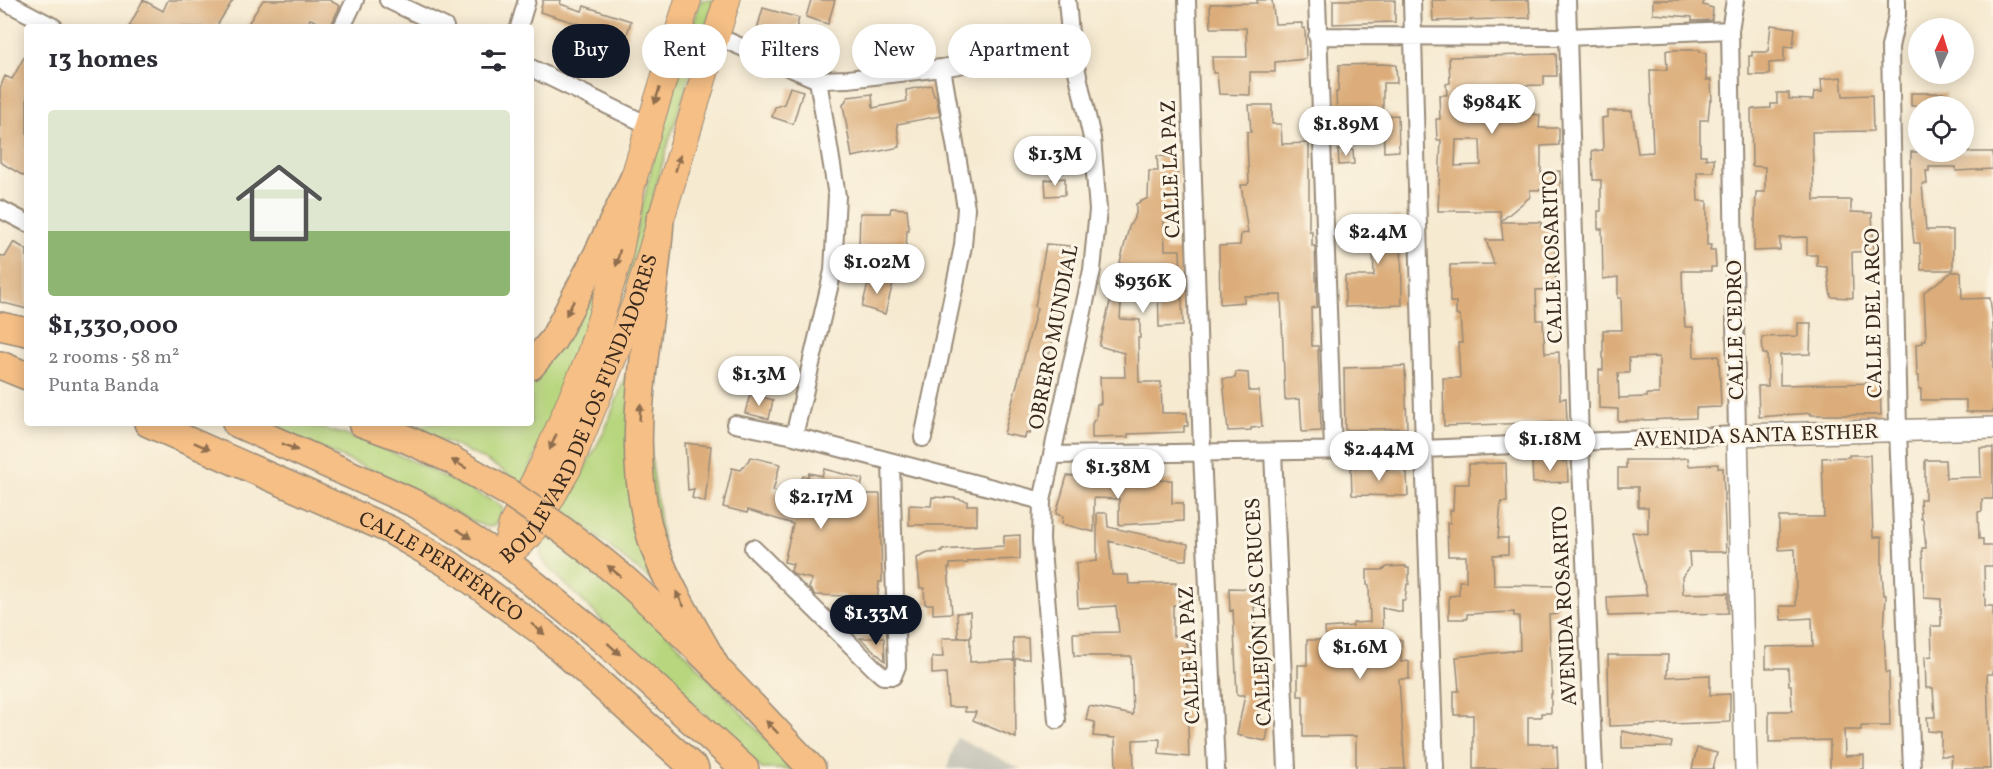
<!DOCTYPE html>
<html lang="en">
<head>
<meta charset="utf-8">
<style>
  :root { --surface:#fff; --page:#f2f2f3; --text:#2b2b33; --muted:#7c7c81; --accent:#111827 }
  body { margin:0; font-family:Vollkorn,serif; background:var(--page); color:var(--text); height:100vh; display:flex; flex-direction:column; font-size:22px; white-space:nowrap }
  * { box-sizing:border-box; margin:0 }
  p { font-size:20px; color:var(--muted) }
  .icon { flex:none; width:33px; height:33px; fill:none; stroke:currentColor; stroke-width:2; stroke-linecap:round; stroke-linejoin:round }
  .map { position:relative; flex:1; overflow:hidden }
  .details { position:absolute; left:24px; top:24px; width:510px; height:402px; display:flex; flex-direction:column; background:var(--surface); border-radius:6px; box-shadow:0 3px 15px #0003 }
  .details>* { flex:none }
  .top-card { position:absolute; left:552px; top:24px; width:570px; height:54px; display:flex; gap:12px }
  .needle { width:39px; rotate:4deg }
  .controls { position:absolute; left:1908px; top:18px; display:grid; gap:12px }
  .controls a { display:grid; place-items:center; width:66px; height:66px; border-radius:50%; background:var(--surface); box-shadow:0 3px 15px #0003; font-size:30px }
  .price { position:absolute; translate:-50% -51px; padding:0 14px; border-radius:21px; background:#fff; color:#222; font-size:20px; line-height:39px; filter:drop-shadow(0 2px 3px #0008) }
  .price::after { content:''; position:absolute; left:50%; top:36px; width:18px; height:14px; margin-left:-9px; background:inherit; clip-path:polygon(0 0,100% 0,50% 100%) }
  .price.active { background:var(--accent); color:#fff }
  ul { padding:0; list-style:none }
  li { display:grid; align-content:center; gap:12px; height:318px; padding:0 24px }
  li span { display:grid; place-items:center; height:186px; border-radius:6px; color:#555 }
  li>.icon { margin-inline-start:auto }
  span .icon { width:108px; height:108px; fill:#fffc; stroke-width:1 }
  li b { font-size:26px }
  h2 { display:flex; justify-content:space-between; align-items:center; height:72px; padding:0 24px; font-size:26px }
  .pill { padding:0 21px; border-radius:27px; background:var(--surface); box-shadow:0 3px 15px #0003; font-size:21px; line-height:54px }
  .pill.active { background:var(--accent); color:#fff }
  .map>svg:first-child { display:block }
  .industrial { fill:#c6c5b8 }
  .green { fill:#b7d67e; stroke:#79804e; stroke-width:1.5 }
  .building { fill:#dcad7a; fill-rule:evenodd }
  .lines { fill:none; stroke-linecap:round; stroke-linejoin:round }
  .minor-casing { stroke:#988a78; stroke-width:20 }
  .tertiary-casing { stroke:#988a78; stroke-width:24 }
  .primary-casing { stroke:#988a78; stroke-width:28 }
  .trunk-casing { stroke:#988a78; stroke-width:30 }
  .minor { stroke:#fff; stroke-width:16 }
  .tertiary { stroke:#fff; stroke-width:21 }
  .primary { stroke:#f5bf86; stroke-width:26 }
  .trunk { stroke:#f5bf86; stroke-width:27 }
  .trunk-bridge-casing { stroke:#988a78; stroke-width:30; stroke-linecap:butt }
  .trunk-bridge { stroke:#f5bf86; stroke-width:27 }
  .oneway { fill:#8f6d4d }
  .labels { text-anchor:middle; stroke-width:6; stroke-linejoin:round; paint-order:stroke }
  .street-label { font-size:21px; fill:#3b2a1e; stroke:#fcf5e5 }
</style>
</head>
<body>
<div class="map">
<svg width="1993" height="769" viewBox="0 0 1993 769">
  <rect width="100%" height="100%" fill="#fcf5e5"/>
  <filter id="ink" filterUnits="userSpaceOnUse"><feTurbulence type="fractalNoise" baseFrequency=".0167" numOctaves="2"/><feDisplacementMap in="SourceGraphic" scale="12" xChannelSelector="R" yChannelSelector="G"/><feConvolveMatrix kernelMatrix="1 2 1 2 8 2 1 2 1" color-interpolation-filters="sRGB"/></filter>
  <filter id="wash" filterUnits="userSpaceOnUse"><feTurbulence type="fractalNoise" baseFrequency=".008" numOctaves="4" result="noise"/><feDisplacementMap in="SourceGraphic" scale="24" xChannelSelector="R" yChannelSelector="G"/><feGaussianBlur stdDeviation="1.35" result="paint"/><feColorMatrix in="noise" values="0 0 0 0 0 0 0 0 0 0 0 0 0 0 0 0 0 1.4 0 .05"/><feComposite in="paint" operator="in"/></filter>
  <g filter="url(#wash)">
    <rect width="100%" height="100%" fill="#f6ead1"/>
    <!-- industrial -->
    <path class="industrial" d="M957,737l64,32h-74z"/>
    <!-- green -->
    <path class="green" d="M701,0h13l-45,141 -62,213 -5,-4 23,-70 35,-149z
      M598,287l-1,20 -74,178c-33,-27 -80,-45 -119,-59l40,-3h87v-44l60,-90z
      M636,349l34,247 -107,-87 42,-79z
      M259,423h42l56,15 53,22 89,44 4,5 -8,16 -7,2 -12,-4 -90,-47z
      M548,536l86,62 160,171h-32l-71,-68 -65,-54 -32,-35 -47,-46 -6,-11 2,-15z"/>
    <g id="blocks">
      <!-- building -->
      <path class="building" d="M143,0l20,11 5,-11h65l-17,27h-87z
        M263,0h66l11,6 -10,21 -20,-8 -4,8h-60z
        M543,0h18l-1,4 22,7 2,-5 47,15 -10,33 -34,-10 -2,6 -13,-4 7,-22 -39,-12z
        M811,0h24l-7,24 -22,-7z
        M1257,0h15l3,24 27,-1v5h3l1,31 -31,3v10h-25v23l-31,-1 -2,-21h-4l-1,-16h35l-1,-29h-35l-1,-24 47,-1z
        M1333,0h62v22l-62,2z
        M1432,0h97l1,18 -97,3z
        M1653,0h51l-1,5 10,3 -1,12 -20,1v-4l-39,-3z
        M763,8l36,10 -7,26 -36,-11z
        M1771,25l24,3 -2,19 -9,-1v16l-15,1v12h-20v-19h3v-4h16z
        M1668,50h32v2l6,1v27h5l1,20h-2l-2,20h-8v35h6v4l8,-1v14h-17l1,29h9v44h4l-1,5h5l1,17h-5v4h-29l1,31 2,25h8l1,30 25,-1 2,51 -25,1v10l-78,3v-12l-19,-1v-38h4v-40h19l-1,-32h-3v-21l-15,2 -1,-50h-4v-18h3v-31h-8l-1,-29 11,-1 -1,-32 6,-1v-6h24l6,42 15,-1 -3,-82h17l-1,-19zM1659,357v37h-12v3l-28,1v2l-1,-27h11v-15z
        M27,52v126l-27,-16v-74l5,-12 7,3z
        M1556,54l1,22h-13v9l-42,1 1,25 37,4 -1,13h20v17l-18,1v27l19,-2v18l-30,1v7l-29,24 -1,-10h-62l3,-71h-4l-1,-21h4l-1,-24h8l-1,-11 4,-1 -1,-26zM1456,140h24l1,25 -26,1z
        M1381,64l15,1 1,18h-14v33l-46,2 -1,-26h2l1,-27z
        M1841,77l2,19 29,-1 1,36 -61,1 2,68h37v12l21,1 2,38 -22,1 1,46 -22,-1 -4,-30 -10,-1v-11h-10v-18l-27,1v12l-26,1 2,-59h9v-25l-13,-1 -1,-57 20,-1v-4h6v-11h12v6l24,1 1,-8h8l-1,-13z
        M931,85l3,11h2l4,20 -43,8 3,23 -48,10 -9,-52 5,-8 24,-3 1,14 34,-7 -1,-11z
        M790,87l13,4 -10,33 -21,-7 3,-10 9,-3z
        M1911,93h34l1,13h-35z
        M1249,105h23v19h9l1,20 27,-1v88h3v15h3l2,61 -6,1 1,38h6l3,85 -19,1 -2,-33 -15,1 -4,-105 -37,1v6l-24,2 -1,-58 21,-1 1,-11 7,-1 -7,-48h6l2,-3 -2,-38v-12h4z
        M1398,115l1,36 -15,1 -1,-36z
        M1338,150h15l1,14 -15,1z
        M1911,152h82v17l-37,2v-4h-27v4h-3l1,13h-5l4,46h27v40h-32l-1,-27h-6l-3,-28z
        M1157,156l19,1 4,63h-16l1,30h15l3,76 -24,1 -1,-44h-29v7h-7l-2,29 20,1v18h-2l1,44h22l1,31h25l1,13h-4v6l-56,2v3l-36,1v-14l2,-4h2l1,-16h4l-1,-27h25l-1,-24 -25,-7 30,-119 7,-13v-10l12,-6 1,-27h9z
        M1065,178v17l-19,1 -1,-16z
        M891,208l16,1 2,21h-2l-1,20 -47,-3 1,-34h30z
        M1363,217h38l1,88 -57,2v-31h29l-1,-31h-16l-1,-23 7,-1z
        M1501,222h40v5l13,-1 2,63 -20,1 1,30h6l2,33 14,-1 1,47 6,-1 1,24 -123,4 -1,-48h17l-2,-35h4l-2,-28h-4v-13h-6v-37l44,-1 -8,-24h17z
        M14,242l13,8v59l-27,-7v-47l5,2z
        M1046,244l24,2 -10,67 5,1v7l-4,16 -8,-2 -1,12 -5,12 1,20 -4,-1 -14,56 -4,-1 -1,5 -21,-4 33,-126 -2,-1z
        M1952,272h9l1,27 28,-1 3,25v89h-27v-12h-45v-11h-2v-13h-2l-1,-32 7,-1v-3h3l-2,-48z
        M873,278l20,5 -8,31 -23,-7 7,-28z
        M1798,323h13l-1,31 -30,1v30l100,-2 1,32h-70v-2l-52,4 -1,-31h10l-1,-32h-4l-1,-17 36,-1z
        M1405,366l2,62 -62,2 -1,-62z
        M1236,372l12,1 1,18h10l3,36 -11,1v2l-23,1 -5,-52 12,-1z
        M750,394l23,6 -4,19 -24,-6z
        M685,443l26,3 -6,56 -13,-4 2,-9 -6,1z
        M1980,448h13v51h-11v12l-4,1 1,27h4v7h10v20h-9l1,40h8v68h-6l3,95h-39l1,-13h-11v-24l-13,-1 -1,-14h8l-2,-29h-7l-1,-31 7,-1 -1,-30h10v-27l-17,-1 -2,-50h4l-3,-29h-2l-1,-20h5v-39h20l1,18 35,-1z
        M1849,455h21l3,82h9v38l2,20h2l-2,36 2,42 3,-1 1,54h-29v4h-17l1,26 19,-1v14h-34v-29l-61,2v-31h23l-1,-26h-2l-1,-17h-22v-21l47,-1 -1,-28 -31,2 -1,-14h16v-13l-1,-44 -16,1v-33h45l-2,-59 27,-1z
        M751,457l29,7 -7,27 24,6 6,-21 5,1 1,-4 13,3 2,-7 39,10 -4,15h21l2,88h-3l-3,34 -26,1 1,-7h-7l1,-14 -30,-1 -6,-7 3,-9 -17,-4 -4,-4 2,-7 -9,-2 9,-38 -45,-14 -1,3 -24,-6 9,-39 9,2z
        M1688,458l1,8 29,-2v4h5l3,84h-37l1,15 -8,10 1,17 45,-1v20l-120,3 -1,-19 40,-2 -15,-63 16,2v-27h-10v-20h-20v-19h8v-8h45v-1z
        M1567,461l1,21 -35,1 -1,-21z
        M1506,463l1,39h-6l-3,36h10v16l-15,1 1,30 63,1 1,28 -9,1 3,79h-1v19h-10v4h-13v27h25v3l4,-1 1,23h-85v-54h-19v-24h5l-3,-34 64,-7 -1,-34h-5v-4l-47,2v5h-18v-23l10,-1v-14h7v-25h-18l-1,-33h3v-13h3l1,-26h15v-20z
        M1381,466v3h22l4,4 1,23 -56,-1 -1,-28z
        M1142,473v8l30,-1v23h11v18l-64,4v-26l-25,-1v34l-32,-8 1,-8 -7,-2 11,-38z
        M932,497l22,1 13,3v4h10v20h-68v-20l22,1z
        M1097,513h10l1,14 80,17 -1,16h-7l-71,-19 3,34h16l1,9 47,-1v9h3v13h-6v31h12l1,9h2l1,26h-3l3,86 -30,-3 1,-15 -27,1 1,29h-18l-1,-31 -22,-2 2,-14 -9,-2 3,-14 44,9 -2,-59h-57l-1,-23 46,-1 -3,-26 -38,2 -2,-45 21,-2z
        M1020,535v24l-52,2v2l-18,1v4h-2l4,45 -19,1v-10h-8l-1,-16h-4l-3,-30 11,-5 15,-1 -1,-2 62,-4v-10z
        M1406,566v2h3v16h-2l-2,16h-3v12l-20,-4 1,28h7v4h12l-1,22 8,-1v18h-10l6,90h-49v-33l-53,1v-41h-5v-31h9v-25h19l-1,-12 28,-2v-3l17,-1 -1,-37h-2v-15h15l5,-3z
        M1229,588l33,1 2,15 -10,3 1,24h9l1,29h-3v33l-5,25 3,1 -1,5 10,1 -3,16 -29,-6 8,-40h-8l-4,-85 -3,1z
        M970,612l1,25h-13l-1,-24z
        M860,638h24l1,23z
        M942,638h28v24l45,-2 1,78 -43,-18 3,-8h-11v-5h-17l-2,-34 -14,1v-17h11z
        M1013,638h15l1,21h-15z
        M1608,655h60l-1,22 43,-2v20l20,-1v28l-121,4z
        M1622,731l50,11 -1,5 -49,1z
        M1697,748l20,5 -4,16h-21z"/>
    </g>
  </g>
  <g filter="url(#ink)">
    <use href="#blocks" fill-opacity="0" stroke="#988a78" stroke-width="1.5"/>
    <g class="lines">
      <!-- minor casing -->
      <g class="minor-casing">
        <path id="minor" d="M2,0l52,27
          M388,0l57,27
          M1187,0l15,452 14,317
          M1317,0l16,450
          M1412,0l12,449 11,320
          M1567,0l13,441 14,328
          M1897,0v15l-7,32 8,384 14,338
          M342,27l13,-27
          M519,27l8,-27
          M716,36l102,44 30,-1 94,-11 129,-23
          M1317,36l251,1 162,-7
          M531,68l117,57
          M0,209l27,14
          M735,424l59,12 248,65
          M794,436l39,-165 4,-75 -19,-116
          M923,438l40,-192 3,-38 -24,-140
          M1273,452l14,317
          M1052,455l372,-6 313,-14 -7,-405 5,-30
          M753,548l122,121 8,7h10l4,-10 -6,-203
          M1057,720l-16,-180 1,-39 50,-231 6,-60 -6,-72 -21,-93 -4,-45"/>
      </g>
      <!-- tertiary casing -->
      <g class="tertiary-casing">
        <path id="tertiary" d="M1746,769l-9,-334 256,-7"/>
      </g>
      <!-- primary casing -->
      <g class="primary-casing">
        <g id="primary">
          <path id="s1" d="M503,559l27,-24 38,-66 68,-167 91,-302"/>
          <path d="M503,559l9,-35 33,-64 43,-100 30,-99 15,-81 55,-180"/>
        </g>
      </g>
      <!-- trunk casing -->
      <g class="trunk-casing">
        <g id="trunk">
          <path d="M660,219c-6,110 -43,226 -4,333 15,40 41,80 61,117"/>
          <path d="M0,326l27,6"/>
          <path d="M0,365l27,11"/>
          <path d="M531,366l22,-26 43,-83 37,-77"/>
          <path id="s2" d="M148,423l242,107 62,36 90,66 153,137"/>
          <path d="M236,423l182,82 85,54 99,80 143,130"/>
          <path d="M362,423l42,15 46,21 59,34"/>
          <path d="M551,522c29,21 57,42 83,66 63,57 120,120 178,181"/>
        </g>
      </g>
      <!-- minor -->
      <use href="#minor" class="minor"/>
      <!-- tertiary -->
      <use href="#tertiary" class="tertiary"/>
      <!-- primary -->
      <use href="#primary" class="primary"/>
      <!-- trunk -->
      <use href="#trunk" class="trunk"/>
      <!-- trunk-bridge casing -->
      <g class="trunk-bridge-casing">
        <path id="trunk-bridge" d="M509,493l42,29"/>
      </g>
      <!-- trunk-bridge -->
      <use href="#trunk-bridge" class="trunk-bridge"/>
    </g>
    <!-- one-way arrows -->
    <defs><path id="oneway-solid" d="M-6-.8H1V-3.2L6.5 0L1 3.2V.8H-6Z" transform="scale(1.5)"/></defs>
    <g class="oneway">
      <use href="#oneway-solid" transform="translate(657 96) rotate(107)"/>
      <use href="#oneway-solid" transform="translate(678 163) rotate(-73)"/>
      <use href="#oneway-solid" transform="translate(618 258) rotate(103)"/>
      <use href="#oneway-solid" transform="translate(570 308) rotate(118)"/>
      <use href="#oneway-solid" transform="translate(640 412) rotate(-87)"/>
      <use href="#oneway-solid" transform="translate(553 442) rotate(113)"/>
      <use href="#oneway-solid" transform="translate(202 446) rotate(24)"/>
      <use href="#oneway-solid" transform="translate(290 447) rotate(24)"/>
      <use href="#oneway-solid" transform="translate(459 464) rotate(-150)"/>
      <use href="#oneway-solid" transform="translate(464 534) rotate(33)"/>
      <use href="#oneway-solid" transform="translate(614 571) rotate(-140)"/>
      <use href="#oneway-solid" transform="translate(680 599) rotate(-118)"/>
      <use href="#oneway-solid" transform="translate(538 629) rotate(39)"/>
      <use href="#oneway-solid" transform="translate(614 649) rotate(42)"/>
      <use href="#oneway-solid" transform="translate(772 727) rotate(-134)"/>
    </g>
  </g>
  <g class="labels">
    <!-- street labels -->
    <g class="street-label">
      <text transform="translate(1170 169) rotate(-92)" y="7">CALLE LA PAZ</text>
      <text transform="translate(1552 257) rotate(-92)" y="7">CALLE ROSARITO</text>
      <text transform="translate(1873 313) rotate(-91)" y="7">CALLE DEL ARCO</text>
      <text transform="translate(1735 330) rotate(-91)" y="7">CALLE CEDRO</text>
      <text transform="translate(1053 337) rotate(-79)" y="7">OBRERO MUNDIAL</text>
      <text dy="7" stroke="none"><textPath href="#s1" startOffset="171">BOULEVARD DE LOS FUNDADORES</textPath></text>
      <text transform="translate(1756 435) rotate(-2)" y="7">AVENIDA SANTA ESTHER</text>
      <text dy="7" stroke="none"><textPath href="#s2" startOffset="327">CALLE PERIFÉRICO</textPath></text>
      <text transform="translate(1564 606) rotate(-93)" y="7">AVENIDA ROSARITO</text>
      <text transform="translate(1258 612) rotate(-93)" y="7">CALLEJÓN LAS CRUCES</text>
      <text transform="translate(1189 655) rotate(-93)" y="7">CALLE LA PAZ</text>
    </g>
  </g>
</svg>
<div class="controls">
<a><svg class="needle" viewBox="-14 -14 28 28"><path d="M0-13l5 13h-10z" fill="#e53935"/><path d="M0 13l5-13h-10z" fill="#7c7c81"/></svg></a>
<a><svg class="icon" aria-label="locate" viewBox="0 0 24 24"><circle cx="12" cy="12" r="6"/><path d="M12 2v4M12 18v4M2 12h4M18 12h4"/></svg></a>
</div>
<b class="price" style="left:1492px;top:135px">$984K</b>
<b class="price" style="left:1346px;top:157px">$1.89M</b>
<b class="price" style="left:1055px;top:187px">$1.3M</b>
<b class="price" style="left:1378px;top:265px">$2.4M</b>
<b class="price" style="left:877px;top:295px">$1.02M</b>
<b class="price" style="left:1143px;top:314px">$936K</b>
<b class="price" style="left:759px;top:407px">$1.3M</b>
<b class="price" style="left:1550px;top:472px">$1.18M</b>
<b class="price" style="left:1379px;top:482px">$2.44M</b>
<b class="price" style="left:1118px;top:500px">$1.38M</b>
<b class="price" style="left:821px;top:530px">$2.17M</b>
<b class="price active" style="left:876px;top:646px">$1.33M</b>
<b class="price" style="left:1360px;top:680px">$1.6M</b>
<div class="top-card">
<a class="pill active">Buy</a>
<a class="pill">Rent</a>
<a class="pill">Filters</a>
<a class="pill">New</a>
<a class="pill">Apartment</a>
</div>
<section class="details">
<h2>13 homes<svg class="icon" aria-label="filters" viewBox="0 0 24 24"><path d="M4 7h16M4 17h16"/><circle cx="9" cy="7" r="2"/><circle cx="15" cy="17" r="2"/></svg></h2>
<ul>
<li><span style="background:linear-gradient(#dfe7d0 65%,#8fb573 0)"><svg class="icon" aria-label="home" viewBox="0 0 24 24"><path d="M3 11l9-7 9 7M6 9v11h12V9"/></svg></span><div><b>$1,330,000</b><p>2 rooms · 58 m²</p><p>Punta Banda</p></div></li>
</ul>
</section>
</div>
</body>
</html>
